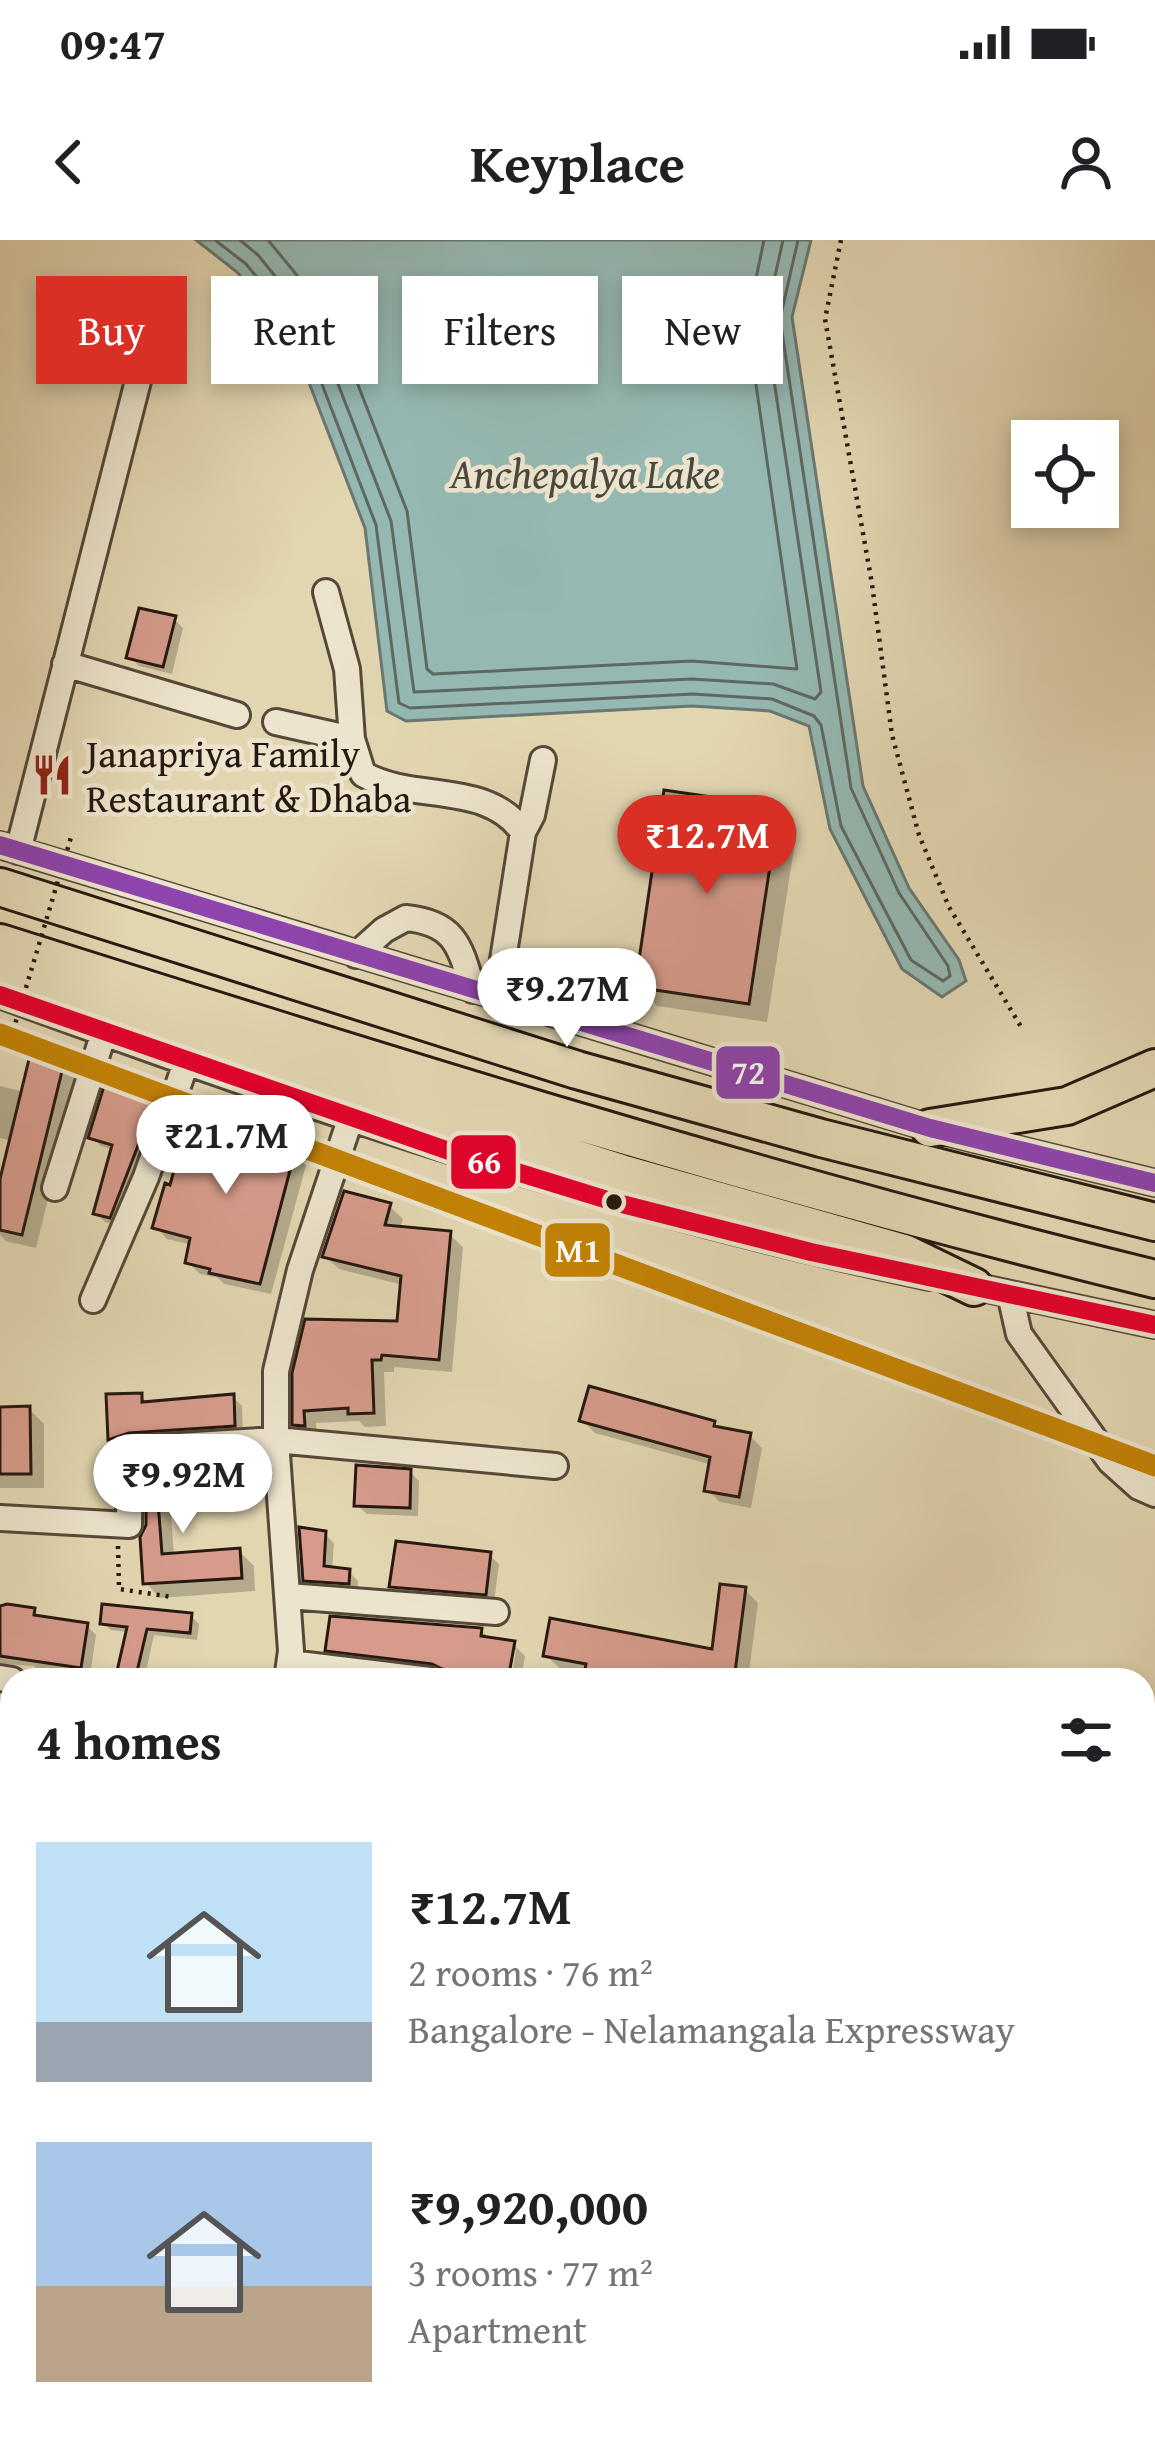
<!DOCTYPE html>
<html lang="en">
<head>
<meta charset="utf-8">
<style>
  :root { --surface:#fff; --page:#f2f2f2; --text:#202124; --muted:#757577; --accent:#d93025 }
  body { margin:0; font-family:"Gentium Book Plus",serif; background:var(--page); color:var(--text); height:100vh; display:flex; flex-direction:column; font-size:45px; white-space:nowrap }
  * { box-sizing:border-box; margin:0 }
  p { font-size:39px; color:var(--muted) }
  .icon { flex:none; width:66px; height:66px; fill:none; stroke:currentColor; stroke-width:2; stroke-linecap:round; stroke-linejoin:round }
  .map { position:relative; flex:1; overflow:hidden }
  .side { position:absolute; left:0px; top:1428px; width:1155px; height:771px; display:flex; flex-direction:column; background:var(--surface); border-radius:36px 36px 0 0; box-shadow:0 6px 18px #0003 }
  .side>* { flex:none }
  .banner { position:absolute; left:36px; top:36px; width:1083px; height:108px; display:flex; gap:24px }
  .fabs { position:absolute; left:1011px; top:180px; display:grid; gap:24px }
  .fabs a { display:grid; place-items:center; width:108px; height:108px; border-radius:0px; background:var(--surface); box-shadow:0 6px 18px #0003; font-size:60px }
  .price { position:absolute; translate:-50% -102px; padding:0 27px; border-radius:42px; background:#fff; color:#222; font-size:39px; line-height:78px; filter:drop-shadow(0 3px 6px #0008) }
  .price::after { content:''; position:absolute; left:50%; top:72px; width:36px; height:27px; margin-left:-18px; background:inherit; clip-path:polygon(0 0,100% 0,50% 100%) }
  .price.active { background:var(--accent); color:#fff }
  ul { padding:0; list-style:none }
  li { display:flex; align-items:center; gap:36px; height:300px; padding:0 36px }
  li span { display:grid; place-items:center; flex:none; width:336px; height:240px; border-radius:0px; color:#555 }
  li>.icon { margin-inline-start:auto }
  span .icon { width:144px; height:144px; fill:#fffc; stroke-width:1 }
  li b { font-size:51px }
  h2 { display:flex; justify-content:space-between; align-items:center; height:144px; padding:0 36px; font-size:51px }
  .chip { padding:0 42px; border-radius:0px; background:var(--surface); box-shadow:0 6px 18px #0003; font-size:42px; line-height:108px }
  .chip.active { background:var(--accent); color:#fff }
  .status { display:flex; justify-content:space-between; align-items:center; height:84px; padding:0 60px; background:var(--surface); direction:ltr }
  .status svg { height:33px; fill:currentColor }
  header { display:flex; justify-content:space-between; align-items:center; height:156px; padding:0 36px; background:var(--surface); font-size:54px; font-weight:700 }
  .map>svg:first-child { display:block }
  .water { fill:#95b8b2; stroke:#697872; stroke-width:3 }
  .shadow { fill:#0003 }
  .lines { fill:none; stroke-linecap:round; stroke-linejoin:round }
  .shore { stroke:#5e6862; stroke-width:3 }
  .building { fill:#d69b8b; stroke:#281811; stroke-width:3 }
  .minor-casing { stroke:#564839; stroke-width:30 }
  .highway-casing { stroke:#281811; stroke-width:42 }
  .path { stroke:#281811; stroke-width:4.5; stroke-dasharray:3 6; stroke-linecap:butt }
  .minor { stroke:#ece4cc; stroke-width:24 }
  .highway { stroke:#e2d6b1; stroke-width:36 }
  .path-bridge { stroke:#281811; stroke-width:4.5; stroke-dasharray:3 6; stroke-linecap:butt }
  .bus-1-casing { stroke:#ece4cc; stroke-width:27 }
  .bus-2-casing { stroke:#ece4cc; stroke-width:27 }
  .bus-1 { stroke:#8e44ad; stroke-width:18 }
  .bus-2 { stroke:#e4002b; stroke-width:18 }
  .metro-1-casing { stroke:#ece4cc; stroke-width:30 }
  .metro-1 { stroke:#c38204; stroke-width:21 }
  .bus-dot { fill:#281811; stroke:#ece4cc; stroke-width:4.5 }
  .labels { text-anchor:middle; stroke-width:9; stroke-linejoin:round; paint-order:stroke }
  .poi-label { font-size:39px; fill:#281811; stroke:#ece4cc; text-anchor:start }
  .water-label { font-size:42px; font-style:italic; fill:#494841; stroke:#ece4cc }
  .line-badge { stroke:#ece4cc; stroke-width:4.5 }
  .badge-label { font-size:33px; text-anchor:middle; font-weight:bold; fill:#fff }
</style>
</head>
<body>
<div class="status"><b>09:47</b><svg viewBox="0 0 49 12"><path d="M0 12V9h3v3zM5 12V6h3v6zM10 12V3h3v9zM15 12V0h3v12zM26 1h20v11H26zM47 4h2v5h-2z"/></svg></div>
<header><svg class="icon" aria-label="back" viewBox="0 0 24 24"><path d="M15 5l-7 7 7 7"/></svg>Keyplace<svg class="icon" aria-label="person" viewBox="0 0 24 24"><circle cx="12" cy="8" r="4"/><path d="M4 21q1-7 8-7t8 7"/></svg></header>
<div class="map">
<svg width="1155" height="2197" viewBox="0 0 1155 2197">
  <rect width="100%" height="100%" fill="#e2d6b1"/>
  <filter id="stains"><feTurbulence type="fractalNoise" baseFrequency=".00167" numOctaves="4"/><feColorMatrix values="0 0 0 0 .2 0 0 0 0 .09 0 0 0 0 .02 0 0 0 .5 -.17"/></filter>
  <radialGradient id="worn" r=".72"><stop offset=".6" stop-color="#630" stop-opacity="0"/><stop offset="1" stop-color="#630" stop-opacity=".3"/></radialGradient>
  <!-- water -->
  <path class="water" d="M196,0h615l-19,77 71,469 46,102 50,72 7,21 -24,16 -40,-28 -72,-140 -21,-103 -39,-15 -78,-5 -286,15 -19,-10 -22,-183 -74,-192 -54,-64z"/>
  <!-- shadow -->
  <path class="shadow" d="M174,379l9,9 -11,46 -33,-8 -9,-9z
    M777,569l20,20 -30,193 -110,-16 -19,-20z
    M62,826l15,14 -41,168 -30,-7 -6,-6v-43l12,-51 -12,-3v-52l24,6z
    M154,862l9,9 -44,115 -14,-4 -9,-9 18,-63 -13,-4 -9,-9z
    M296,907l12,11 -37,136 -47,-10 -6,-6 -18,-4 -12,-12 4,-17 -25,-6 -11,-12z
    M389,966l14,13 -3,10 49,5 14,13 -11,125 -58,-5v5h-10l2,54 -21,1 -6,-6 -43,2 1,15 -8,-1 -13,-13v-51l104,-49 3,-39 -64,-16 -14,-13z
    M141,1156l8,8 84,-7 9,9 1,28 -124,13 -8,-8z
    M29,1169l15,15v64h-44v-78z
    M582,1180l132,3 7,7 29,6 12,12 -11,60 -31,-6 -13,-12 5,-25 -117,-32z
    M233,1222l15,15v7l-79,5 5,67 65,-5 15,15 1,25 -95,7 -14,-15 3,-116z
    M410,1232l9,9 -1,35 -51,-2 -10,-9z
    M325,1294l9,9 -2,27 17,2 9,9 -1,11 -42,-3 -10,-10z
    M489,1315l10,9 -5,38 -92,-7 -9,-9z
    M745,1350l13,13 -10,77h-162l1,-7 -28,-5 -13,-13 168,-3z
    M0,1367l33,4 9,8 45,7 9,9 -6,41 -24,-4 -2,8h-31l2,-14 -35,-2z
    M191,1376l8,8 -2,16 -43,-5 -10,45h-26l10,-48 -17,-2 -8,-7z
    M481,1390l10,10 22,4 12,12 -4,24h-10l5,-30h-6l-5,30h-56l-1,-5 -108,-13 -12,-12z
    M12,1499v148l-12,-1v-100z
    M1,1735h11v54l-12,-5z
    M0,1838l12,2v289l-12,-2z
    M1143,1996l12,2v27h-12z
    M1143,2079l12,1v35l-12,6z
    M0,2170l12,1v16l6,10h-18z
    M44,2187h98l-1,10h-99z
    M181,2187h92l-1,10h-92z
    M348,2187h114l-1,10h-114z
    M629,2187h48v10h-47z
    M729,2187h26l1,10h-27z
    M841,2187h39v10h-82v-4l38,-2 5,4z"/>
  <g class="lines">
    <!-- shore -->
    <path class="shore" d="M215,0l31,24 56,68 74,193 23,178 11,5 283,-14 79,5 42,17 7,9 20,101 70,134 32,21 7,-5 -2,-10 -49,-73 -48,-105 -71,-469 18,-79
      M240,0l18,15 58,72 75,194 23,171 278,-13 81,5 42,15 6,-7 -56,-371 18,-81
      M268,0l64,78 75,193 20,158 6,5 259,-13 105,8 -50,-347 17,-82"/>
  </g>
  <!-- building -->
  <path class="building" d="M139,368l37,8 -13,51 -37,-9z
    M664,550l115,17 -30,197 -114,-17z
    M30,815l34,8 -42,172 -22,-5v-51z
    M104,846l52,13 -46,119 -17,-4 19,-69 -24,-7z
    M189,876l108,28 -37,140 -51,-11 1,-4 -25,-6 5,-25 -38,-10 13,-45 5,2z
    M344,951l47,12 -6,22 66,6 -12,129 -57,-5 -1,5h-9l2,53 -26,1v-6l-44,3 1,15 -13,-1v-52l13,-54 92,2 4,-45 -79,-19z
    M589,1146l126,35 -1,5 37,7 -12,64 -35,-6 6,-34 -131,-36z
    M142,1153v9l92,-8 1,32 -106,7 -21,7 -2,-46z
    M30,1166l1,68h-31v-67z
    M235,1219v12l-79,5 6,78 78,-6 2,30 -99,6 -3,-47 6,-12v-60z
    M356,1225l55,4 -1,39 -56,-2z
    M299,1287l27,4 -2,35 26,3 -1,15 -46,-3z
    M396,1301l95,11 -5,43 -97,-8z
    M720,1344l26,3 -12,93h-63l-35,-6 -1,6h-52l3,-16 -43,-8 7,-38 162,31z
    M7,1364l28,4 -1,7 54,8 -7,45 -81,-12v-50z
    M102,1364l90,9 -2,20 -43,-4 -12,51h-20l12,-53 -27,-3z
    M330,1376l152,12 -1,8 34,5 -7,39 -66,-11 -10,-5 -107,-13z"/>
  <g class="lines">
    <!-- minor casing -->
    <g class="minor-casing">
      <path id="minor" d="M326,352l21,77 5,70 11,35c50,29 124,6 160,58
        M65,424l172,51
        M276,482l76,17
        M0,605l930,283 225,55
        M18,611l132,-517
        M356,715l28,-25 22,-12c50,5 54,29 67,72
        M0,755c304,112 612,216 930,282
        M497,758l26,-166 9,-17 11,-55
        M55,948l49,-156
        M964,1044l191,41
        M1010,1054l9,40 91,127 29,26 16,7
        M93,1060l53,-123 41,-117
        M0,1278l129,7 1,-76 146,-9 279,26
        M288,1356l208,16
        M290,1423l140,17
        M0,1438l12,2
        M287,1440l4,-29 -15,-211v-69l24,-101 51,-153
        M0,1655l12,3
        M0,1715l12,2
        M0,1818l12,2
        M1143,1836l12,1
        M1143,1977l12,2
        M1143,2039l12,1
        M1143,2125l12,1
        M611,2187l1,10
        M711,2187l1,10
        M778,2187l1,10
        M893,2187v10
        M989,2187v10
        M1094,2187v10
        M23,2197l1,-10
        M161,2197l1,-10
        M315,2197v-10"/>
    </g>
    <!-- highway casing -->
    <g class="highway-casing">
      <path id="highway" d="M0,647l577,183 244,68 334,84
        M0,703c383,121 765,241 1155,336
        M0,724l83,38 538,171 283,80 70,34
        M930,888l137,-22 88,-38"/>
    </g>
    <!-- path -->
    <path class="path" d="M841,0l-16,79 47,265 20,151 27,100 30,72 74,123
      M118,1306l1,43 53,8"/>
    <!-- minor -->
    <use href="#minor" class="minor"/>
    <!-- highway -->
    <use href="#highway" class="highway"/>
    <!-- path-bridge -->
    <path class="path-bridge" d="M13,791l59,-197"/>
    <!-- bus-1 casing -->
    <g class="bus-1-casing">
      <path id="bus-1" d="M0,605l930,283 225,55"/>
    </g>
    <!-- bus-2 casing -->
    <g class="bus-2-casing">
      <path id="bus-2" d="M0,755l452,157 162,50 197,50 344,73"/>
    </g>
    <!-- bus-1 -->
    <use href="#bus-1" class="bus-1"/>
    <!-- bus-2 -->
    <use href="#bus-2" class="bus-2"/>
    <!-- metro-1 casing -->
    <g class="metro-1-casing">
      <path id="metro-1" d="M0,794l1155,432"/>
    </g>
    <!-- metro-1 -->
    <use href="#metro-1" class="metro-1"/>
  </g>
  <!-- icons -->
  <defs>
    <g id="restaurant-bare" transform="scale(3.24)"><path d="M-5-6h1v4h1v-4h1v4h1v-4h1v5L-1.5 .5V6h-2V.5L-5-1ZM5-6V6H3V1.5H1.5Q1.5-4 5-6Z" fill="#8f2418" stroke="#ece4cc" stroke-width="2.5" paint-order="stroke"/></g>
  </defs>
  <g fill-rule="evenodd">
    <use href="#restaurant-bare" x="52" y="535"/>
  </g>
  <!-- markers -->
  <circle class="bus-dot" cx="614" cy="962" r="10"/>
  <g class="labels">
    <!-- poi labels -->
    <g class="poi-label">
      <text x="86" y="527">Janapriya Family<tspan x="86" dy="45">Restaurant &amp; Dhaba</tspan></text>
    </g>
    <!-- water labels -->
    <g class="water-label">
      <text x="585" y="248">Anchepalya Lake</text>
    </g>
  </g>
  <g class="line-badge">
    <rect x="714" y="804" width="68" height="57" rx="12" fill="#8e44ad"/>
    <rect x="449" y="893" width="69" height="58" rx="12" fill="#e4002b"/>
    <rect x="543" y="981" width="69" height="58" rx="12" fill="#c38204"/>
  </g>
  <g class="badge-label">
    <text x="748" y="844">72</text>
    <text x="484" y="933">66</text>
    <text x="578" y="1022">M1</text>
  </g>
  <rect width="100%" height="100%" filter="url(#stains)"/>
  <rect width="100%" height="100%" fill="url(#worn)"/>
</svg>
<div class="fabs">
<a><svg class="icon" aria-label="locate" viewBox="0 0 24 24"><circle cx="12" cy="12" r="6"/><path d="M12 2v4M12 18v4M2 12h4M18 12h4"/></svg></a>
</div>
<b class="price active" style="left:707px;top:657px">₹12.7M</b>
<b class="price" style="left:567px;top:810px">₹9.27M</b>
<b class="price" style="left:226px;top:957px">₹21.7M</b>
<b class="price" style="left:183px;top:1296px">₹9.92M</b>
<div class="banner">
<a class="chip active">Buy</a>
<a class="chip">Rent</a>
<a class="chip">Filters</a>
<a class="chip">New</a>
</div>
<section class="side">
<h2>4 homes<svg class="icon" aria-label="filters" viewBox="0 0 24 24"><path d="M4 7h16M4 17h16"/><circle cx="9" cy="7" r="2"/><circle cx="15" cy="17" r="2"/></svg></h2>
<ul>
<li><span style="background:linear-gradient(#bfe0f5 75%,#9aa5b1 0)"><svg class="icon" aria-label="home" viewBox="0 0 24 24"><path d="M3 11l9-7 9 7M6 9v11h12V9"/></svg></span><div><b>₹12.7M</b><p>2 rooms · 76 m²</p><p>Bangalore - Nelamangala Expressway</p></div></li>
<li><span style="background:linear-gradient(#a9c7e8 60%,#b9a48a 0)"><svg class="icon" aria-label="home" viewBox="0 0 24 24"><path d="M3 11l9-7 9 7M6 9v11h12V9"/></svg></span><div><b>₹9,920,000</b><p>3 rooms · 77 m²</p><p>Apartment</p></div></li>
</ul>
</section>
</div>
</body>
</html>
